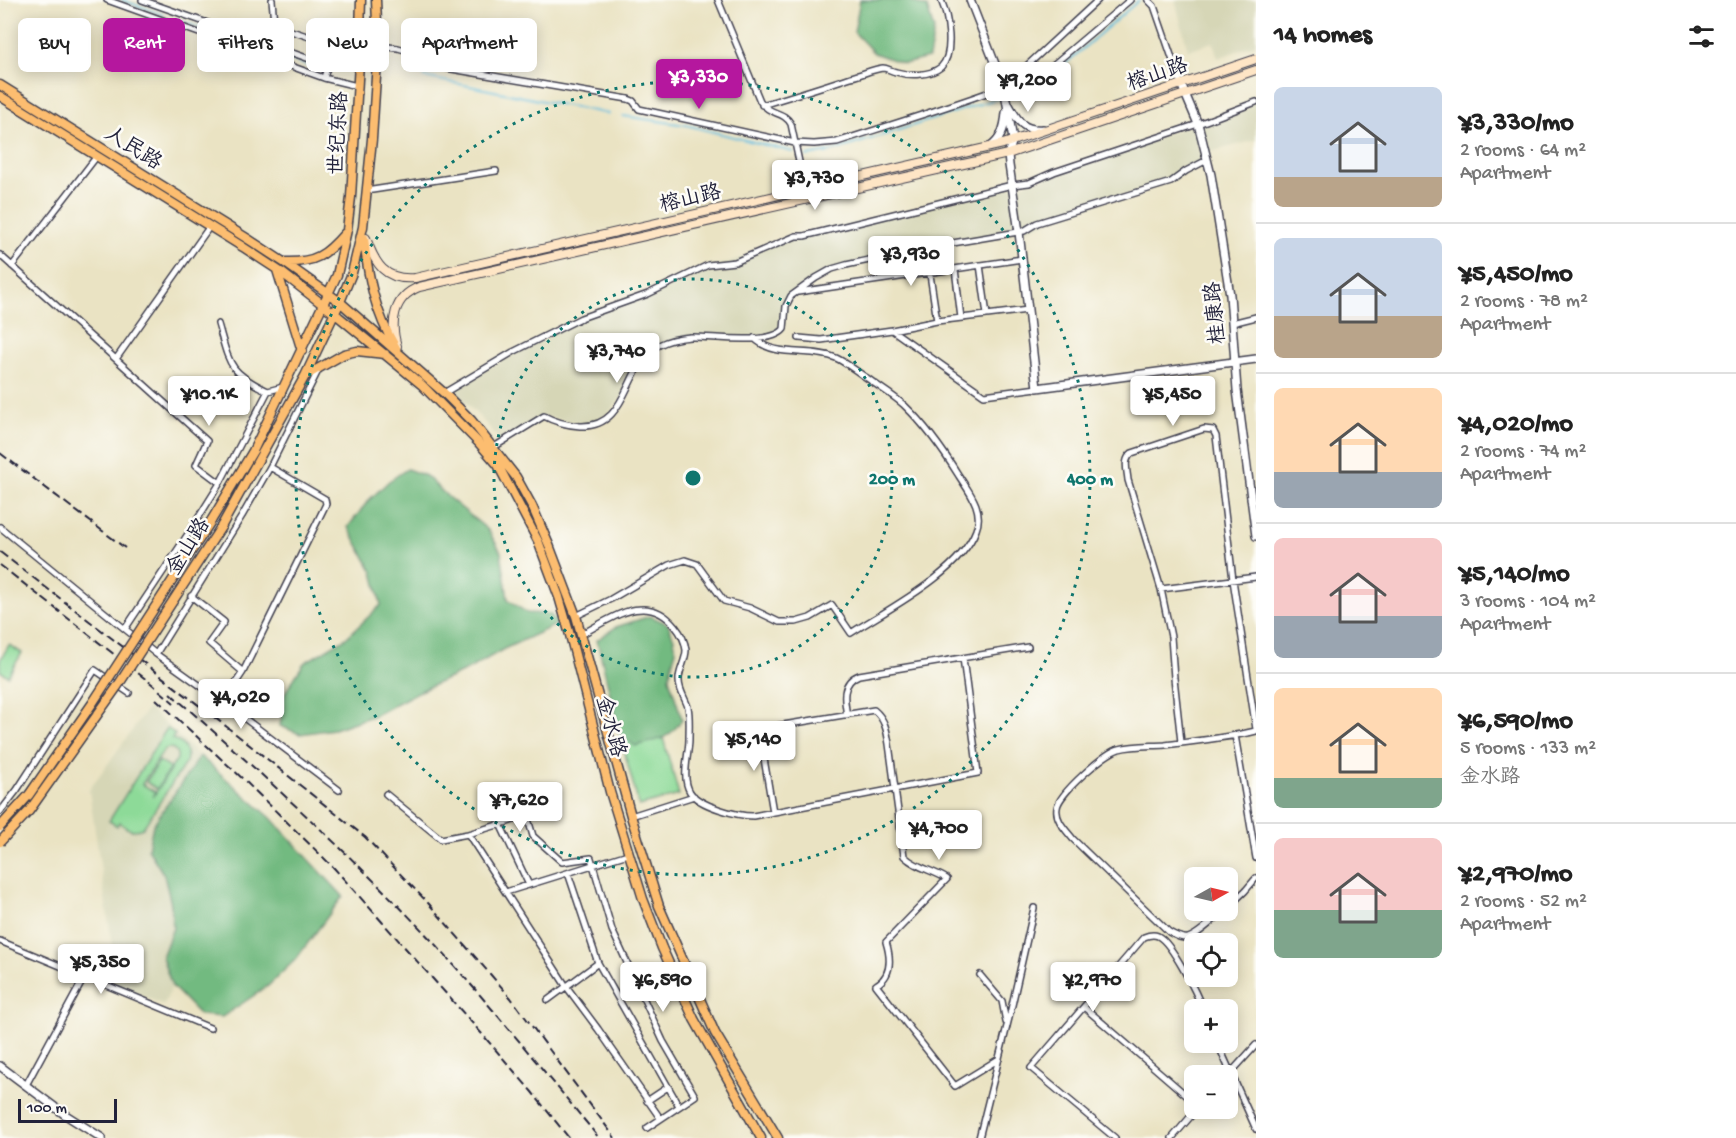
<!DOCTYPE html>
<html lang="en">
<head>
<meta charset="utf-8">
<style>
  :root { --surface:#fff; --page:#f6f6f6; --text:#222; --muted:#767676; --line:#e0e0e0; --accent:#b5179e }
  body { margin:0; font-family:"Gochi Hand","LXGW WenKai TC",sans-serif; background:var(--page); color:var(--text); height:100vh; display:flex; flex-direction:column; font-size:22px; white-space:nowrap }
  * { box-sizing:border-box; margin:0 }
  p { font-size:20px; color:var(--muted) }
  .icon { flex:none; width:33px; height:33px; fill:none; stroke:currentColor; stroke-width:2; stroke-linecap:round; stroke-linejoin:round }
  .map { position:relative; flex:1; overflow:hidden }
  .drawer { display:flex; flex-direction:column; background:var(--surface); width:480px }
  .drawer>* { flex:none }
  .banner { position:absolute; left:18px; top:18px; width:570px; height:54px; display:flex; gap:12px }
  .needle { width:39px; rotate:82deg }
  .fabs { position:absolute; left:1184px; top:867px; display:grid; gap:12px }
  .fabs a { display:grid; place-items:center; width:54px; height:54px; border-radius:9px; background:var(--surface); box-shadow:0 3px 15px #0003; font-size:30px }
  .scale { position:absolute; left:18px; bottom:15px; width:99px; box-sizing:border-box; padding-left:6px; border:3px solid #22223b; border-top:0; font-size:16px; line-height:21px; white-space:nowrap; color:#22223b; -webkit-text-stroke:4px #fdfcf7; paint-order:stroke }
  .price { position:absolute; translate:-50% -51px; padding:0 14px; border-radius:6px; background:#fff; color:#222; font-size:20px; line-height:39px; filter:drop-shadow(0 2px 3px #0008) }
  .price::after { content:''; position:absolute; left:50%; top:36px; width:18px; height:14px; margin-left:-9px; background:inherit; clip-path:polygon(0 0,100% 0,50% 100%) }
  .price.selected { background:var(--accent); color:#fff }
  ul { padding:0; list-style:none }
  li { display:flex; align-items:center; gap:18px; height:150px; padding:0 18px }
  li+li { border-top:2px solid var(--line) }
  li span { display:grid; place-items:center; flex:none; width:168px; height:120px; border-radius:9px; color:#555 }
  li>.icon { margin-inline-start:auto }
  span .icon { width:72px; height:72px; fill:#fffc; stroke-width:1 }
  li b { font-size:26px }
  h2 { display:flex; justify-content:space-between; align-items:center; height:72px; padding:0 18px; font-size:26px }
  .pill { padding:0 21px; border-radius:9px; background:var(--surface); box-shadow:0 3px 15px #0003; font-size:21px; line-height:54px }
  .pill.selected { background:var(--accent); color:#fff }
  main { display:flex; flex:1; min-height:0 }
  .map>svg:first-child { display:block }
  .built { fill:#d6d6b6 }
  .green { fill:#8dda98; stroke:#587e6a; stroke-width:1.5; fill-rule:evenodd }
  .forest { fill:#72ba80; stroke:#4a6e5e; stroke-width:1.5 }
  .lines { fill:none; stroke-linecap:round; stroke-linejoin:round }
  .stream { stroke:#5fbcdd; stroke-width:2 }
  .minor-casing { stroke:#403f4f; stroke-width:8 }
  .tertiary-casing { stroke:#403f4f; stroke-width:10 }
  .secondary-casing { stroke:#403f4f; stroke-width:10 }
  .primary-casing { stroke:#403f4f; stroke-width:11 }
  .minor { stroke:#fff; stroke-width:5 }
  .tertiary { stroke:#fff; stroke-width:7 }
  .secondary { stroke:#fee5c5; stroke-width:8 }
  .primary { stroke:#fcbd6f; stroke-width:8 }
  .rail { stroke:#22223b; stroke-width:2; stroke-dasharray:9 4.5; stroke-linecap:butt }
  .primary-bridge-casing { stroke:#403f4f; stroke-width:11; stroke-linecap:butt }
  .primary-bridge { stroke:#fcbd6f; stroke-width:8 }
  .ring { fill:none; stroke:#0f766e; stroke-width:3; stroke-dasharray:3 6 }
  .labels { text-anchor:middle; stroke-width:5; stroke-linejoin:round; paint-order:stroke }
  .street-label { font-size:21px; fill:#22223b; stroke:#fdfcf7 }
  .centre { fill:#0f766e; stroke:#fdfcf7; stroke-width:3 }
  .ring-label { font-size:18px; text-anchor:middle; font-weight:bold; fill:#0f766e; stroke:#fdfcf7; stroke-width:5; stroke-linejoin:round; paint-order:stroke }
</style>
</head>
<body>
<main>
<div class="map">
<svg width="1256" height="1138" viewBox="0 0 1256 1138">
  <rect width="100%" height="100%" fill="#fdfcf7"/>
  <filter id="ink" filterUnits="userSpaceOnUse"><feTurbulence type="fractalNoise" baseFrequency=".0167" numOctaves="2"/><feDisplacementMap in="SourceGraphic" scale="12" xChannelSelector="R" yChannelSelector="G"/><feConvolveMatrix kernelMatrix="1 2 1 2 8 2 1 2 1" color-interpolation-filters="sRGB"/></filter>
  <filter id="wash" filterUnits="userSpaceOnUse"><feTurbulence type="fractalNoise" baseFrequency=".008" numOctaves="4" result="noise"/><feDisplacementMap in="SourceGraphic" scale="24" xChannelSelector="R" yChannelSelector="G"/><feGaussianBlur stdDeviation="1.35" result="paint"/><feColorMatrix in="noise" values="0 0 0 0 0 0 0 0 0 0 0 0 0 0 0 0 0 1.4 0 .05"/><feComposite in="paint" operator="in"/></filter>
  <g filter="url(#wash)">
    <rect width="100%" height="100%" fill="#eae3c3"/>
    <!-- built -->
    <path class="built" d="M1175,0h81v44l-38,14 -5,-16 -25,8z
      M1256,102v38l-50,13 1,7 -31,19 -114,37 -38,15 -95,16 -97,22 -44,31 -4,29 -7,6 -48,4 -37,-2 -29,6 -23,18 -14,31 -24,29 -18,5 -40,-10 -43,27 -10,-14 -39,-41 129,-70 67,-24 60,-29 16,-1 72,-28 233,-53z
      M148,708l52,48 -52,92 16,27 7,29 2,24 -11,29 10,29 -8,19 -72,-31 4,-18 17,-4 -24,-162z"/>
    <!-- green -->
    <path class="green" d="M9,645l13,8 -14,23 -8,-5v-11z
      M167,728l8,6 -3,5c11,3 17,12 14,23l-43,66c-10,4 -16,2 -24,-6l-2,4 -8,-5zM168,748c7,0 10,4 9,11l-24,38 2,-5 -13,-8 22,-34z
      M619,732l16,13 28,-7 16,57 -40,11z
      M159,761l11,7 -13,21 -11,-7z"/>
    <!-- forest -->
    <path class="forest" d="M860,0h48l19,7 7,23 -5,28 -25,6 -30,-11 -20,-21z
      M407,469l19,7 22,21 40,33 13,22 7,47 19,14 23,1 8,10 -54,25 -37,21 -49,22 -43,23 -41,14 -34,5 -20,-8 4,-32 20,-31 42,-25 35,-33 -8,-33 -25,-45 20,-26 21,-20z
      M650,616l18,8 6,15 2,12 -4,13 -3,14 13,41c-12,21 -25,21 -47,27l-16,-14 -22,-92 19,-13z
      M200,756l70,61 73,79 -47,63 -28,27 -46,31 -22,-2 -28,-29 -10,-29 11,-29 -2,-24 -7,-29 -16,-26 5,-24z"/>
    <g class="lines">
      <!-- stream -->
      <path class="stream" d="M122,0l42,15
        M178,20l145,51
        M424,77l185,37
        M1022,89l16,-4 11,-7 90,-78
        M623,116l63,9 107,27
        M807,156l23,-4 169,-54"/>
    </g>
  </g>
  <g filter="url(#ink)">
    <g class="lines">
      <!-- minor casing -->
      <g class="minor-casing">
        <path id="minor" d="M107,0l217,78
          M142,0l179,63 7,1 -4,14 33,8
          M272,0l2,22 5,5 43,14 38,2
          M718,0l42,101c10,15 23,9 31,23l14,66
          M1148,0l6,6 27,78
          M378,46l20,2 14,4 16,13 200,34 5,2 6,8 156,34 19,1 23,-2c53,-17 106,-33 158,-52 19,-7 36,-8 52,-20l83,-70
          M328,64l31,-1
          M1006,85l92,-85
          M762,105c30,-9 60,-18 89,-28 10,-2 22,-8 32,-9 4,0 8,3 13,4 13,4 34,4 45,-5 14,-14 7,-51 0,-67
          M366,191l130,-20
          M926,248l11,73
          M0,255l207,186 -11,24 24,18 -28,45 -67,101 31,25 67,48 116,88
          M980,265l7,50
          M12,266l85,-110
          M955,269l6,49
          M798,292l224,-33
          M1232,323l24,-6
          M218,324c12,41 10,48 50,67
          M892,330l45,-9 91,-11
          M799,338l22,2 71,-10 92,65 53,-7
          M116,359l94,-133
          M444,393l69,-41 68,-34 67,-24 60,-29 27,-3 61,-26h8l208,-51 17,-2 25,-11 144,-48 58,-22
          M494,447l50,-31c11,6 23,9 36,10 50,2 43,-61 79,-81 9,-5 20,-7 31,-8 20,-1 81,9 94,-8l2,-23 5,-10 25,-18 16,-9 14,-4 83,-18 95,-16 13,-8 134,-41 15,-11 21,-11
          M220,483l48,-92 15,-4
          M0,527l125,102
          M1161,589l95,-12
          M191,596l33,26 -15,21 34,29
          M576,616l35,-17 58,-34 16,-5 12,4 27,37 26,7 29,14h17l14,-4 22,-13 19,28c37,-24 109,-60 125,-103 8,-20 -6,-37 -17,-54 -16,-26 -33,-50 -55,-71 -11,-10 -25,-18 -37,-27 -10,-6 -20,-15 -31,-20 -26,-11 -61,1 -82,-20
          M582,634c30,-16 65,-43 93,-8 5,6 10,15 11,24 0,11 -8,21 -7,31 0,9 6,17 9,26 2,10 1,21 1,32 0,16 -8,38 1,53 9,14 48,24 63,24l225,-43 -15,-115
          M156,654l86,-138 28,-49 49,-98
          M223,702l20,-30 83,-168 -1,-5 -55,-32
          M847,715c-3,-15 -6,-33 12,-40l169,-28
          M1235,735l21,123
          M1181,742l-7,-64 -3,-41 -10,-48 -33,-109c-1,-11 -5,-20 4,-27l72,-24 9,1 3,6 17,144 23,149
          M386,794l55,45 27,-5 59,-18 6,20 29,26 29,-4 21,72 51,111 32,55 -48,32
          M0,812l17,-22 78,-120 34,23
          M773,812l-14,-83 115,-19c11,9 13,21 15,34l15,112c12,12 29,14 43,23l-61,63c5,16 6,34 -10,43l79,101 44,-27
          M631,816l63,-20
          M500,824l29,61
          M468,834l98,152 32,43 62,89
          M568,873l30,90 81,143
          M506,892l122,-38
          M1227,908l18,-17 11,-13
          M1225,910c-10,8 -26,25 -37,28 -7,1 -14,-3 -19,-6l-96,-93c-7,-9 -18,-19 -16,-31 1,-14 49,-56 62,-59 15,-4 31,-3 46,-4 30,-4 62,-7 91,-14
          M0,941l210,87
          M980,975l22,26 4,21
          M548,1000l50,-37
          M1084,1007l110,95
          M1217,1042l39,87
          M1227,1077l29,-32
          M26,1085l59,-109
          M647,1101l21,-14
          M979,1138l31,-124 24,-106
          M1115,1138l-84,-70 113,-131c5,-2 9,-3 14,-1 14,7 39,58 45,74
          M1172,1138l26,-30"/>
      </g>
      <!-- tertiary casing -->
      <g class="tertiary-casing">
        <path id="tertiary" d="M970,0l34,87 9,53 -5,14 1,11 10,67 18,156 219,-29
          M1181,84l17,40 4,15 9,36 19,120 7,95 19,146
          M1009,105c9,16 14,26 34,24
          M990,147c12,-7 15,-21 16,-34
          M0,1066l64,48 38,24"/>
      </g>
      <!-- secondary casing -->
      <g class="secondary-casing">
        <path id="secondary" d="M366,238c9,26 19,43 49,40l588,-134 253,-85
          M397,346c-7,-23 -4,-49 22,-59l589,-133 248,-84"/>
      </g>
      <!-- primary casing -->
      <g class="primary-casing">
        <path id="primary" d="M0,85l248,154 40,26 52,37 104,91 27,27 45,57 16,29 17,39 27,71 55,200 28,90 56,127 63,105
          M0,96l243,151 38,25 58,45 83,68 56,57 20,23 40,76 21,56 11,38 40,157 33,107 19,49 32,71 67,119
          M364,238c4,40 11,75 32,110
          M285,262c30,1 41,-7 60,-29
          M277,270l25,81
          M305,376l39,-22 13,-3 28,3
          M211,521l42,-70 84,-176 10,-45 4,-33 8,-134 2,-63
          M221,527l84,-151 35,-74 12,-29 11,-46 9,-88 6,-93 -2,-46"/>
      </g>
      <!-- minor -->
      <use href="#minor" class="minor"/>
      <!-- tertiary -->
      <use href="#tertiary" class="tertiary"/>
      <!-- secondary -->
      <use href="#secondary" class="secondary"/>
      <!-- primary -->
      <use href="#primary" class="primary"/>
      <!-- rail -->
      <path class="rail" d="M0,453l125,95
        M0,552l227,175 138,110 64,67 82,94 104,140
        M0,565l152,119 22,19
        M170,693c91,80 181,161 264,250 57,63 111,129 165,195
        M156,699l87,80 91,89 148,166 50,58 37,46"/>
      <!-- primary-bridge casing -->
      <g class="primary-bridge-casing">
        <path id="primary-bridge" d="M0,827l29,-32 63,-91 119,-183
          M0,842l29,-31 88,-124 104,-160"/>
      </g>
      <!-- primary-bridge -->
      <use href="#primary-bridge" class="primary-bridge"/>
    </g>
  </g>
  <!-- distance rings -->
  <g class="ring">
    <circle cx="693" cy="478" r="199"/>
    <circle cx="693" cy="478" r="397"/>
  </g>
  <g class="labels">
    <!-- street labels -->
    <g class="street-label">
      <text transform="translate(1157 73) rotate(-19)" y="7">榕山路</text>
      <text transform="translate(337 133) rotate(-87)" y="7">世纪东路</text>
      <text transform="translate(134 147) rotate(32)" y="7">人民路</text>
      <text transform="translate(690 197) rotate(-13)" y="7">榕山路</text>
      <text transform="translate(1214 313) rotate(-95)" y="7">桂康路</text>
      <text transform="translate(187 546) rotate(-58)" y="7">金山路</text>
      <text transform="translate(612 726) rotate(75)" y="7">金水路</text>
    </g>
  </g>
  <circle cx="693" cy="478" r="9" class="centre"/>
  <g class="ring-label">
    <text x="892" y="484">200 m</text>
    <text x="1090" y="484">400 m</text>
  </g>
</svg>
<div class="fabs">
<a><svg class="needle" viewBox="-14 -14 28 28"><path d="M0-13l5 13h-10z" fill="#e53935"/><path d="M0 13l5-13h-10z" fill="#767676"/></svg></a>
<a><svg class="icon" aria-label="locate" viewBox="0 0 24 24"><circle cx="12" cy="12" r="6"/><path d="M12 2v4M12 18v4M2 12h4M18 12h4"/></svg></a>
<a>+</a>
<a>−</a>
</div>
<div class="scale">100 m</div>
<b class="price selected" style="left:699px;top:110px">¥3,330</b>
<b class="price" style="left:1028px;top:113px">¥9,200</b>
<b class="price" style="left:815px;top:211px">¥3,730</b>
<b class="price" style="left:911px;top:287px">¥3,930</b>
<b class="price" style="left:617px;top:384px">¥3,740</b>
<b class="price" style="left:209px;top:427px">¥10.1K</b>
<b class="price" style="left:1173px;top:427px">¥5,450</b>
<b class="price" style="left:241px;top:730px">¥4,020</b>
<b class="price" style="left:754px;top:772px">¥5,140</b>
<b class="price" style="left:520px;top:833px">¥7,620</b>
<b class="price" style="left:939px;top:861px">¥4,700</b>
<b class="price" style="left:101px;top:995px">¥5,350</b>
<b class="price" style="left:663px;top:1013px">¥6,590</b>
<b class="price" style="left:1093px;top:1013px">¥2,970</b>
<div class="banner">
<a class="pill">Buy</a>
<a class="pill selected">Rent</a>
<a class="pill">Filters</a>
<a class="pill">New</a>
<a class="pill">Apartment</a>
</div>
</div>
<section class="drawer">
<h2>14 homes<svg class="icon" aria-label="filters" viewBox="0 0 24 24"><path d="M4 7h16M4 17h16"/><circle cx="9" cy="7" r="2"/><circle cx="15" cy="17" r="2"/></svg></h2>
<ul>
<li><span style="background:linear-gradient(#c9d6e8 75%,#b9a48a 0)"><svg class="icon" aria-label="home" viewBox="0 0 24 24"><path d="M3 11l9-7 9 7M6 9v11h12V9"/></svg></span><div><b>¥3,330/mo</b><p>2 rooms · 64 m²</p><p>Apartment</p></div></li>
<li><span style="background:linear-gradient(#c9d6e8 65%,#b9a48a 0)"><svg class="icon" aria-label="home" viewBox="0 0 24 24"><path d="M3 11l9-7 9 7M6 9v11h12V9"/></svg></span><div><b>¥5,450/mo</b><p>2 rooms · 78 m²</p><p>Apartment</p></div></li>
<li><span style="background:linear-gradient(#ffd9b3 70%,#9aa5b1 0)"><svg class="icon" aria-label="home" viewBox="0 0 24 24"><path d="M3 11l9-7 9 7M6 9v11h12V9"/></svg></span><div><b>¥4,020/mo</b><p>2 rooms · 74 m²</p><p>Apartment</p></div></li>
<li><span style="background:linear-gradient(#f6c9c9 65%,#9aa5b1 0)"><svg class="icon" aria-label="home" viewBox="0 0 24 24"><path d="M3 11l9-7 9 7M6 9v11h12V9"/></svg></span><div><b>¥5,140/mo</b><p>3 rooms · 104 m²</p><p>Apartment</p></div></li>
<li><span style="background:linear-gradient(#ffd9b3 75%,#7fa58c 0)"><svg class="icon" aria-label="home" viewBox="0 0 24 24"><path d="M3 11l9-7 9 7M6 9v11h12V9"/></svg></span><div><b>¥6,590/mo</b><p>5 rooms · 133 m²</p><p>金水路</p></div></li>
<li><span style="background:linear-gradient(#f6c9c9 60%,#7fa58c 0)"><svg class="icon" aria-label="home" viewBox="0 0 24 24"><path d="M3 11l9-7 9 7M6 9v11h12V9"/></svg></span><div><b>¥2,970/mo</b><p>2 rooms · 52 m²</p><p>Apartment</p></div></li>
</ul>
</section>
</main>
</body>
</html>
